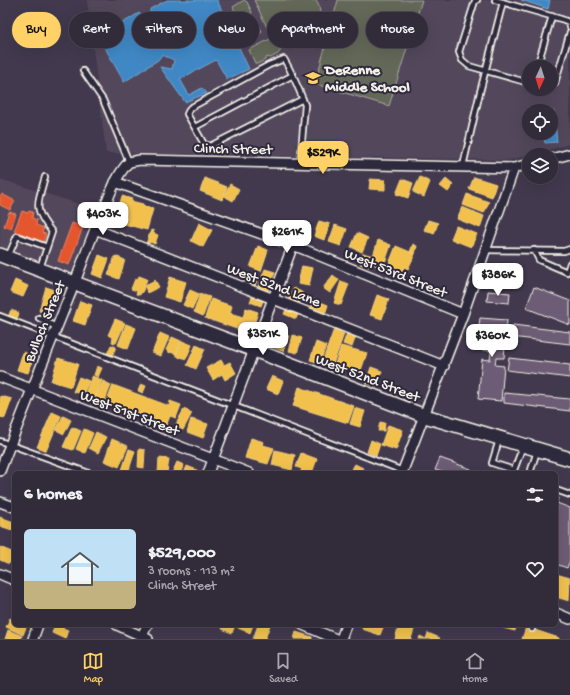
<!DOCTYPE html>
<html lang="en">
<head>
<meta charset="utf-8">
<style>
  :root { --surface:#322b3a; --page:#3d3745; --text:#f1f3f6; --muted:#a8a7af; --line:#4d4754; --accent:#ffd166 }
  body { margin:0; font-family:"Gochi Hand",sans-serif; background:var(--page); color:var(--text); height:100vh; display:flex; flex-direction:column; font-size:15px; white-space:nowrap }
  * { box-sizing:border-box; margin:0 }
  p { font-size:13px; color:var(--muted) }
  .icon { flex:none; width:22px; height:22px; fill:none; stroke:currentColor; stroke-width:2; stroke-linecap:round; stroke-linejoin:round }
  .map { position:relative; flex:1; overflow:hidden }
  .drawer { position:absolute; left:12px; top:471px; width:546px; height:156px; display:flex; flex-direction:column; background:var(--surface); border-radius:6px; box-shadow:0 4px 16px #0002,0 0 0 1px var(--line) }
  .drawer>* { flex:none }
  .hud { position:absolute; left:12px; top:12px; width:546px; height:36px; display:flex; gap:8px }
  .needle { width:26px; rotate:184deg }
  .buttons { position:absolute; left:522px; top:60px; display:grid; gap:8px }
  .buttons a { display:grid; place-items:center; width:36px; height:36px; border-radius:50%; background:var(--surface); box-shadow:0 4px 16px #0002,0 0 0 1px var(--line); font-size:20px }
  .price { position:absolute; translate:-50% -34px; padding:0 9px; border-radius:8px; background:#fff; color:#222; font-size:13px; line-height:26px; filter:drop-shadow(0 1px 2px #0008) }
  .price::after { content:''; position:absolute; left:50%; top:24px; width:12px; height:9px; margin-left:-6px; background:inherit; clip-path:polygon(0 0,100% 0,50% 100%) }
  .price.selected { background:var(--accent); color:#111 }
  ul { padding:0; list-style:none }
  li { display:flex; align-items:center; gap:12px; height:100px; padding:0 12px }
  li+li { border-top:1px solid var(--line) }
  li span { display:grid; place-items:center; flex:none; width:112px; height:80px; border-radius:6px; color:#555 }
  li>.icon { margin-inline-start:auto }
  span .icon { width:48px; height:48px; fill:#fffc; stroke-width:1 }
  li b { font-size:17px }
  h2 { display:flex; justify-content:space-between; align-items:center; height:48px; padding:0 12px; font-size:17px }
  .chip { padding:0 14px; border-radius:18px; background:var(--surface); box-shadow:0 4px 16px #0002,0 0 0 1px var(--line); font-size:14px; line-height:36px }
  .chip.selected { background:var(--accent); color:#111 }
  .tab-bar { display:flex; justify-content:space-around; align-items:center; height:56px; border-top:1px solid var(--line); background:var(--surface); font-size:11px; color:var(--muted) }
  .tab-bar a { display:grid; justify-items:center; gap:2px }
  .tab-bar .selected { color:var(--accent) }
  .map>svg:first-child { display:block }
  .built { fill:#52465c; fill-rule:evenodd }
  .green { fill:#636759; stroke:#acaca0 }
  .homes { fill:#f2c14e; stroke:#f3cf7c }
  .shops { fill:#e4572e; stroke:#e98566 }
  .schools { fill:#3f88c5; stroke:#75a8d0 }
  .building { fill:#6d5b74; stroke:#f4f1e8 }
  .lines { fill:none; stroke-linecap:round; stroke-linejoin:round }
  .lane-casing { stroke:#f4f1e8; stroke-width:8 }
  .street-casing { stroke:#f4f1e8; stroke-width:12 }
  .secondary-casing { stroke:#f4f1e8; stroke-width:16 }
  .lane { stroke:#2f2a3d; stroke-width:4.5 }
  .street { stroke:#2f2a3d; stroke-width:9 }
  .secondary { stroke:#2f2a3d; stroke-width:13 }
  .labels { text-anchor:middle; stroke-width:4; stroke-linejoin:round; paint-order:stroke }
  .poi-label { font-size:15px; font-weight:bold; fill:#f4f1e8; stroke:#2f2a3d; text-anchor:start }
  .street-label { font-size:15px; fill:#f4f1e8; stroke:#2f2a3d }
</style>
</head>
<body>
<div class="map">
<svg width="570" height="639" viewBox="0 0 570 639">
  <rect width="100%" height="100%" fill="#42394e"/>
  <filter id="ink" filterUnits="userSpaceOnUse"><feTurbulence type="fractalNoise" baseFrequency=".025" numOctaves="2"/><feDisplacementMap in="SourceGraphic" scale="8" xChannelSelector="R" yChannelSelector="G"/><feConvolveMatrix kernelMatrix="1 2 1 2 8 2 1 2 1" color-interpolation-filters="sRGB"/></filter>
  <g filter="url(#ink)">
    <!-- built -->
    <path class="built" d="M87,0h483v144l-59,16 -405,-7zM529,67h22v22h-22zM529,111h22v22h-22z
      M0,179l95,30 -25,67 -70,-27z"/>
    <!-- green -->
    <path class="green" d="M244,0l3,2 5,10 -2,4 -9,5 -2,-2 -6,-12z
      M254,0h62l3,6 2,12 -45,22 5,10 -3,4 -8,4 -3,-1 -2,3 -8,4 -2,-1 -6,-13 23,-12z
      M338,0h84l-33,106 -74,-22z
      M253,19l3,2 6,10 -3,4 -8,4 -2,-1 -7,-12z"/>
    <!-- homes -->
    <path class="homes" d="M420,177l10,5 -6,15 -11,-5z
      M474,177l22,7 -4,13 -23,-8z
      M205,178l22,9 -5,13 -22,-9z
      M370,179l15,1v10l-16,-1z
      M402,179l11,4 -5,15 -12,-4z
      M446,179l7,6 -5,7 -8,-6z
      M230,184l9,5 -6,12 -9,-5z
      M467,194l22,8 -5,11 -21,-8z
      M122,196l10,3 -1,2 12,3v2l10,3 -6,21 -23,-6 3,-9 -10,-2z
      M462,207l22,9 -4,12 -23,-9z
      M428,220l10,3 -4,11 -10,-4z
      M319,221l11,3 -6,16 -10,-4z
      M199,223l13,7 -9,17 -12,-6z
      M335,225l12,4 -6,17 -12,-4z
      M456,226l21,8 -6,13 -20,-8z
      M151,230l3,1 -1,2 5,2 -3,9 -5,-2 -2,3 -2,-1z
      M357,233l11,5 -6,14 -11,-5z
      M378,240l13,5 -8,23 -13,-5 -1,4 -9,-3 3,-11 10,3z
      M413,244l4,2 -2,8 -5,-2z
      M258,246l10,4 -7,21 -11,-4z
      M396,246l19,8 -7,15 -4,-2 -2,5 -14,-6z
      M99,255l10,4 -7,19 -10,-4z
      M115,256l10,4 -6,19 -11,-4z
      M302,266l11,2 -4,18 -11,-2z
      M265,269l10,3 -7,19 -10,-4z
      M250,274l8,3 -3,9 -8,-3z
      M333,275l6,5 -9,13 -7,-5z
      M139,276l8,3 -5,14 -1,-1 -1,3 -4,-1 1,-3 -6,-2 4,-10 2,1z
      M170,277l16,5 -6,20 -16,-5z
      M15,280l13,6 -5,11 -13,-5z
      M155,280l4,7 -12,6 -2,-7z
      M341,281l8,3 -8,21 -7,-2z
      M46,287l12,4 -8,23 -11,-3z
      M294,288l9,5 -6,12 -9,-5z
      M190,290l9,4 -7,15 -9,-4z
      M200,294l10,3 -7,19 -9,-4z
      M253,294l11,4 -3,8 -11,-4z
      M377,295l12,4 -7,20 -12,-4z
      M211,299l21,7 -2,7 13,4 3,-9 12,4 -7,22 -46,-16z
      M313,299l15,6 -3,9 -16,-6z
      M80,301l12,4 -7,20 -12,-4z
      M287,307l12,5 -3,7 -12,-5z
      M11,310l8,3 -2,7 -9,-3z
      M115,319l10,4 -9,20 -4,-1 1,-4 -5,-3z
      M126,324l10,4 -8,21 -10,-4z
      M334,329l10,5 -11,30 -10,-4z
      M278,332l11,4 -6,15 -11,-4z
      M160,333l9,4 -8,19 -9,-3z
      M347,333l9,3 -4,11 -9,-3z
      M293,335l9,3 -5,15 -8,-2z
      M172,337l9,4 -5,13 -6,-2v1l-4,-3z
      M182,341l10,4 -6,14 -5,-2 -1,1 -4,-3z
      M316,342l10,4 -6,17 -10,-3z
      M111,345l5,2 -4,9 -5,-2z
      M196,345l9,4 -9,20 -9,-4z
      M341,346l26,7 -8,23 -7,-2 1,-4 -8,-2 -2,5 -10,-3z
      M23,352l11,4 -6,17 -11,-3z
      M58,358l20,6 -7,23 -20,-6z
      M221,360l3,5 6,-3 6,11 -11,7 -3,-6 -9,6 -7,-12z
      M97,366l5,2 -4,9 -4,-2z
      M371,367l11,4 -5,16 -11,-4z
      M92,376l10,4 -7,18 -11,-2z
      M272,376l11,5 -5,13 -12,-5z
      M79,377l10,4 -6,13 -10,-2z
      M103,381l8,4 -7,18 -9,-4z
      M141,384l5,2 -3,7 -5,-2z
      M113,385l56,21 1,-5 11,4 -5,13 -6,-2 -4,10 -60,-22z
      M299,387l55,19 -6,17 -55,-17z
      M1,396l11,3 -7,19 -5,-1v-18z
      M355,408l10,3 -5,16 -10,-3z
      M184,409l8,4 -9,17 -8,-4z
      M52,412l9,4 -15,35 -9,-4z
      M63,416l8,4 -7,14 -8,-4z
      M191,419l17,5 -5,14 -16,-6z
      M380,422l5,1 -1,8h-6z
      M388,425l15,5 -7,20 -15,-5z
      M72,427l9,4 -8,19 -10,-3z
      M84,429l9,4 -8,20 -9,-4z
      M96,432l10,5 -8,16 -9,-5z
      M251,438l13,4 -1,3 11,3 -6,16 -23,-6z
      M112,439l16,7 -9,21 -15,-6z
      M371,440l9,4 -4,12 -9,-4z
      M129,449l6,2 -7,22h-7z
      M139,449l6,1 -1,18 -6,-1z
      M275,450l20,5 -3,15 -20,-5z
      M301,453l16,6 -5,14h-12l2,-4 -6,-2z
      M159,458l10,1 -2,14h-9z
      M177,462l7,3 -4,8h-8z
      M355,464l8,4 -2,5 -9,-4z
      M187,466l10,4 -1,3h-12z
      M0,517l14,5 -2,8 -12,-4z
      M0,547l14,6 -5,11 -9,-4z
      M556,574l14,4 -1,23 -13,-4 2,-7 -2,-1z
      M10,618l4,2v5h13l-4,10 -17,-8z
      M55,625l13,5 -3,9 -13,-6z
      M224,625h11l-3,8 -10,-4z
      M239,625h14l-3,8 -12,-5z
      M258,625h12l-5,14h-12z
      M363,625h21l-4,10 -18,-6z
      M399,625l16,1 -4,13h-16z
      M504,625h12l-1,6 -12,-3z
      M526,627l33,11v1h-37z
      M8,630l14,6 -1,3h-16z
      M296,632l16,5v2h-18z
      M428,633l12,5 -1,1h-20l1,-3 6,3z"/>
    <!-- shops -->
    <path class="shops" d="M2,194l13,7 -5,9 -10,-5v-8z
      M22,211l6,2 1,-2 4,1 -1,6 5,2 -1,5 8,3 -2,5 4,1 -3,8 -29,-11z
      M9,212l7,2 -5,15 -7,-3z
      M72,223l11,4 -14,38 -11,-4z"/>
    <!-- schools -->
    <path class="schools" d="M167,0h50l32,69 -22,10 -11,-19 -36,19 9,16 13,-7 5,5 -22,9 -25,-35 12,2 2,-9 -12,-5 -4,5 -34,22 -25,-45 40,-24 6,7 5,-4v-7z
      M521,0h29l-2,9z
      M554,111l3,31 -12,1 -2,-10h8v-21z"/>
    <!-- building -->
    <path class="building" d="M534,287l36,14v24l-44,-17z
      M488,291l22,2 -1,10 -22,-2z
      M480,318l27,2 -3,38h-8l-1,7 9,1 -3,35 -23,-2 4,-40 8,1 1,-9 -15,-2z
      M513,325l57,7v12l-59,-7z
      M509,358l61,7v13l-63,-8z
      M504,393l66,6v12l-66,-8z
      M440,458l31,11 -2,4h-24l-10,-3z
      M556,498h2l-1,5 13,5v52l-3,8 -11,-4z"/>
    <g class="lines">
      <!-- lane casing -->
      <g class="lane-casing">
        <path id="lane" d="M477,0l-2,1 -16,51 3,8 7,6 60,17
          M495,0l66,19 8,3 1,5
          M537,67l15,-51
          M83,71l20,29 26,62
          M551,85l4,-2 15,-51
          M195,127l98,-52
          M300,164l5,-59c-6,-16 -12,-31 -21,-46l-15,6 -79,43 -3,6 17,30 6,2 93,-47
          M463,166l17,-74 23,-90
          M45,177c-8,28 -12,32 7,55l-5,15
          M485,250l79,1 6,-2
          M534,250l5,10 28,12 3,-9
          M8,257l9,-21 30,11 -7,21
          M0,316l403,155
          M39,318l17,9
          M499,440l-7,23 22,7 9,-24
          M0,441l89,32
          M530,473l7,-22
          M556,490l14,5
          M532,629l1,-4"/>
      </g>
      <!-- street casing -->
      <g class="street-casing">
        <path id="street" d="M551,159l19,-5
          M115,182l178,63 170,69
          M95,229l349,137
          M0,377l249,96
          M0,471c24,-63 50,-126 75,-189 10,-26 19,-53 31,-78 6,-15 12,-31 23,-42l11,-2 374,8 15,-4
          M208,473l85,-228
          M402,473l61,-159 51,-146
          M0,502l14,5
          M0,574l14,6
          M556,613l14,6
          M117,625l31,14
          M303,625l33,14
          M33,639l5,-14
          M141,639l6,-14
          M341,639l5,-14"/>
      </g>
      <!-- secondary casing -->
      <g class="secondary-casing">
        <path id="secondary" d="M0,255l254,95 171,66 145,43"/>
      </g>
      <!-- lane -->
      <use href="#lane" class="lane"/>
      <!-- street -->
      <use href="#street" class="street"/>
      <!-- secondary -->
      <use href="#secondary" class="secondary"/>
    </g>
  </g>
  <!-- icons -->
  <defs>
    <g id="school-bare" transform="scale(1.2)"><path d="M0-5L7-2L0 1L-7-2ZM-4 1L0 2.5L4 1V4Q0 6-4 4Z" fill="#ffd166" stroke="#2f2a3d" stroke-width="2.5" paint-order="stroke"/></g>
  </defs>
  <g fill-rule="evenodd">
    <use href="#school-bare" x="313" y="78"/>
  </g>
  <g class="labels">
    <!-- poi labels -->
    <g class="poi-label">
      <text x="325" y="74">DeRenne<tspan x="325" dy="17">Middle School</tspan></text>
    </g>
    <!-- street labels -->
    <g class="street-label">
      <text transform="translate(233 148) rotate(1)" y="5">Clinch Street</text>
      <text transform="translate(396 272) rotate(22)" y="5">West 53rd Street</text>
      <text transform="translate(274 284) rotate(21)" y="5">West 52nd Lane</text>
      <text transform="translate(44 321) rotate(-68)" y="5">Bulloch Street</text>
      <text transform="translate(368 377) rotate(21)" y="5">West 52nd Street</text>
      <text transform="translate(130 412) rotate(21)" y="5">West 51st Street</text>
    </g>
  </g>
</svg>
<div class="buttons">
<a><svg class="needle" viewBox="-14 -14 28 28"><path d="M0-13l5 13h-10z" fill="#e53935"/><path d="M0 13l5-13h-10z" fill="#a8a7af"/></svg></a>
<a><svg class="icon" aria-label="locate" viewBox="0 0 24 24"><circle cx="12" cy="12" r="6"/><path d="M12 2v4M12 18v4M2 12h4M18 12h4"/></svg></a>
<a><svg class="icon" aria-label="layers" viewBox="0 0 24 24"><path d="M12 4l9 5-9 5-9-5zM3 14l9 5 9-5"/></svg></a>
</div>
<b class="price selected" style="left:323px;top:175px">$529K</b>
<b class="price" style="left:103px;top:236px">$403K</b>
<b class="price" style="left:287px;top:254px">$261K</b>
<b class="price" style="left:498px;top:297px">$386K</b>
<b class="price" style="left:263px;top:356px">$351K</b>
<b class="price" style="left:492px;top:358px">$360K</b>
<div class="hud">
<a class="chip selected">Buy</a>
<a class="chip">Rent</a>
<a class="chip">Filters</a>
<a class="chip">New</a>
<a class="chip">Apartment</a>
<a class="chip">House</a>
</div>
<section class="drawer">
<h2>6 homes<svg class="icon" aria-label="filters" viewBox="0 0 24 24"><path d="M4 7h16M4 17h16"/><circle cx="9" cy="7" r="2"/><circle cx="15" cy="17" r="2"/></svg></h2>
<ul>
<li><span style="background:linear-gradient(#bfe0f5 65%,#c2b280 0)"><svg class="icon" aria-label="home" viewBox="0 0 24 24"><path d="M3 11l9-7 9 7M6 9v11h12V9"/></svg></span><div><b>$529,000</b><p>3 rooms · 113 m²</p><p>Clinch Street</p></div><svg class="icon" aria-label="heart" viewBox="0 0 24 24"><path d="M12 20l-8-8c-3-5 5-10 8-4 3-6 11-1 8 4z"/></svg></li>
</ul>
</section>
</div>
<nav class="tab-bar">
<a class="selected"><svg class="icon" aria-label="map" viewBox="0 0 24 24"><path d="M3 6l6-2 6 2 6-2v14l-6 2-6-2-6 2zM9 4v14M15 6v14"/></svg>Map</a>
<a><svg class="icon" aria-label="saved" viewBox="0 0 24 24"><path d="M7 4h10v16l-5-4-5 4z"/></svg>Saved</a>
<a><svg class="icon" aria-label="home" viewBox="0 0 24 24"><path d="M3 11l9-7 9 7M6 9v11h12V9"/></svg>Home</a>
</nav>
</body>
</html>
